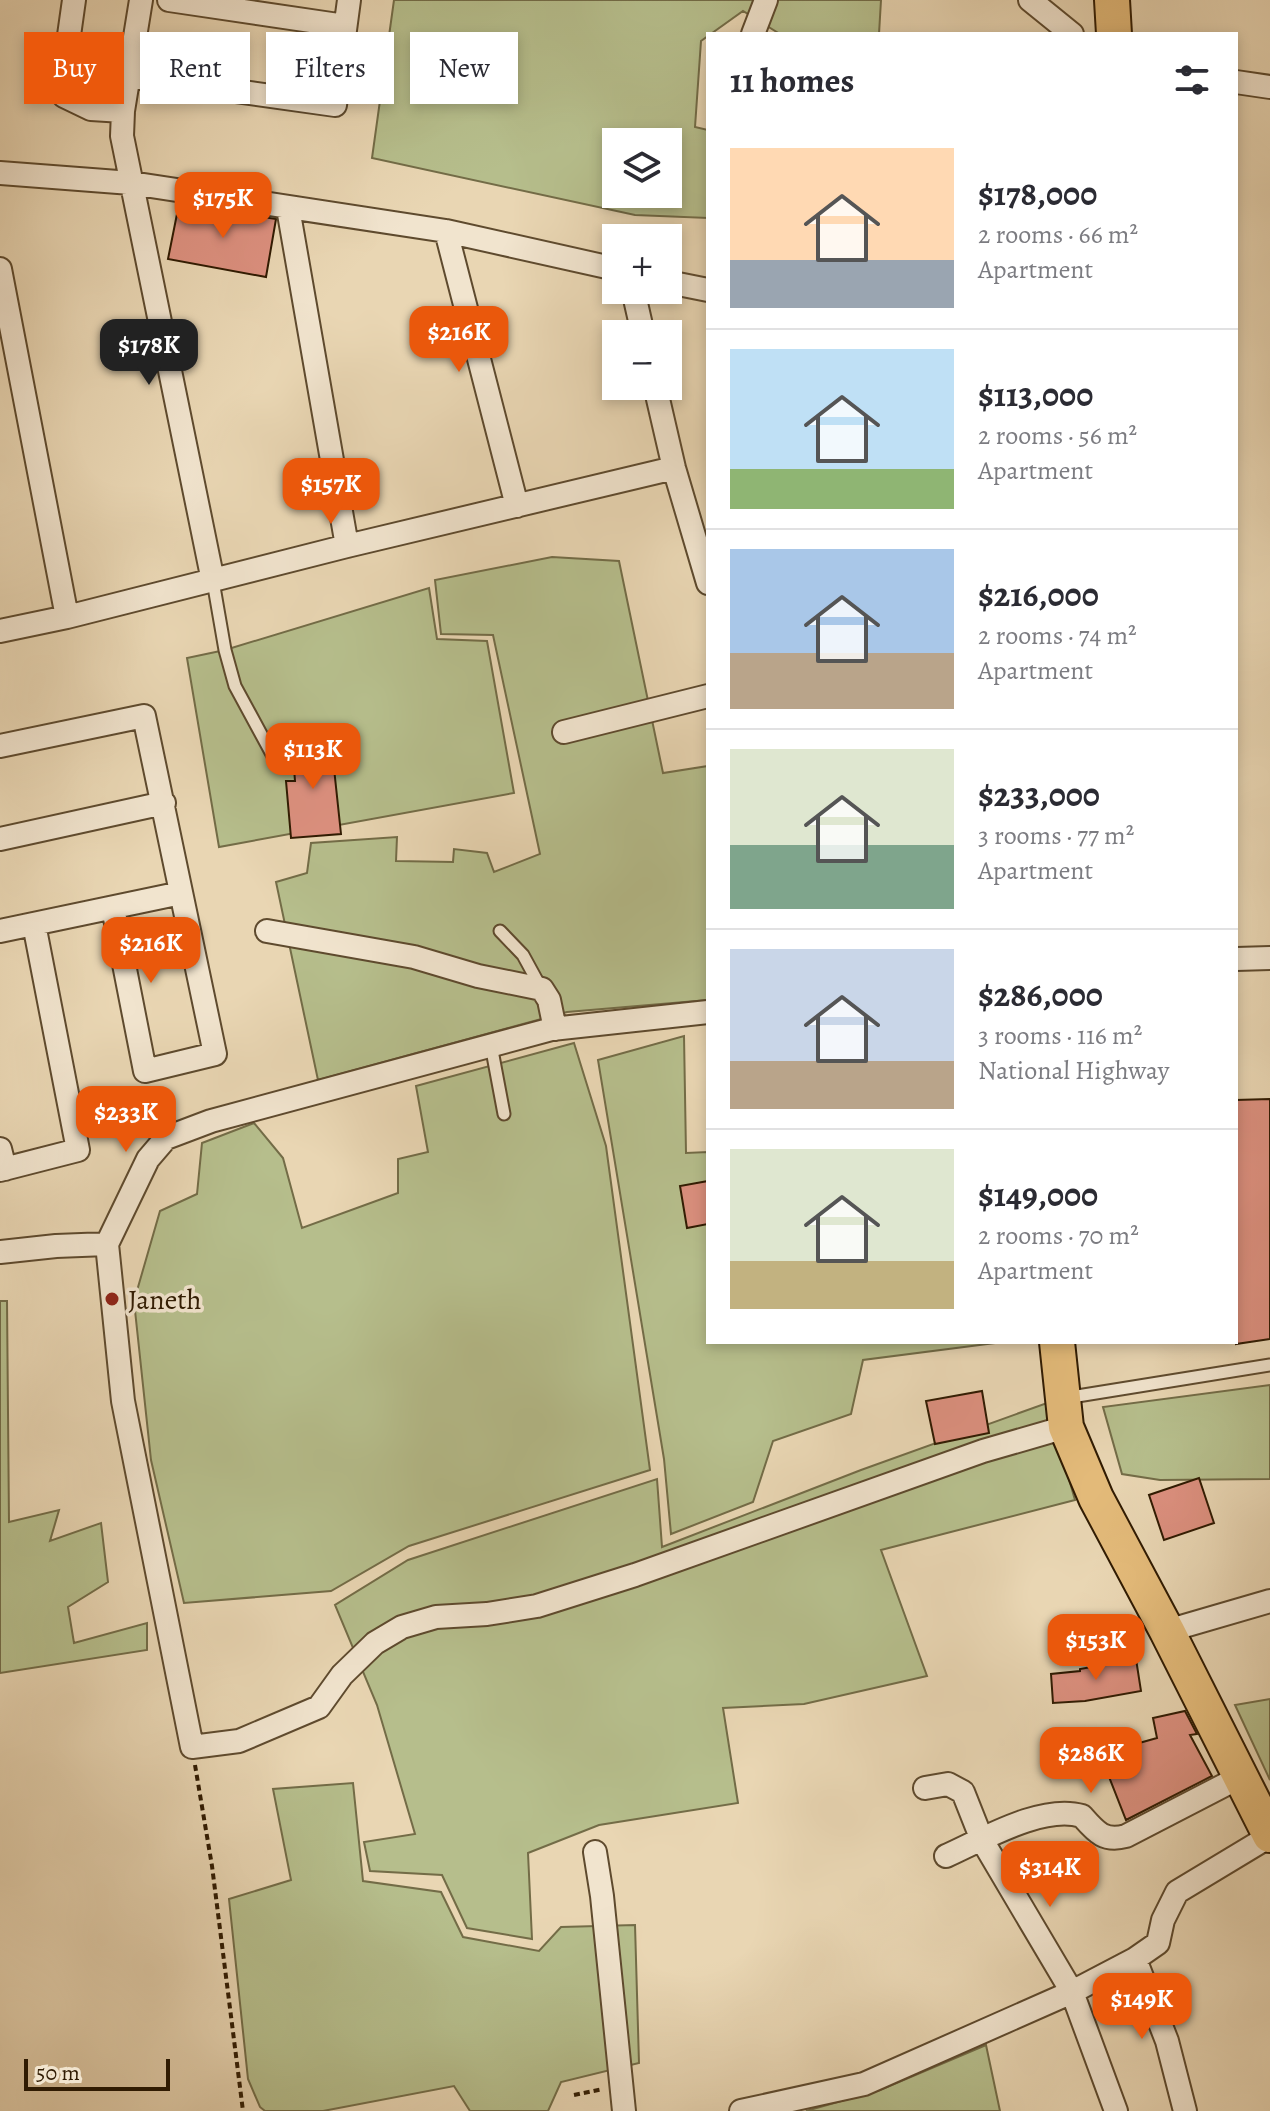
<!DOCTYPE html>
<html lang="en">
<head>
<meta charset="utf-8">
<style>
  :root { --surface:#fff; --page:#f2f2f3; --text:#2b2b33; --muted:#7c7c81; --line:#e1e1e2; --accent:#ea580c }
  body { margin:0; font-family:Alegreya,serif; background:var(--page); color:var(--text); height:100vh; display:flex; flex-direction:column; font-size:30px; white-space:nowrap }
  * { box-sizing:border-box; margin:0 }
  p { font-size:26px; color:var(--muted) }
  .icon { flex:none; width:44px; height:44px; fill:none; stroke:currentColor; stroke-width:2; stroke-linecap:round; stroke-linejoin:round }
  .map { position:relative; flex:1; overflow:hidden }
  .sheet { position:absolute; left:706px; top:32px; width:532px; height:1312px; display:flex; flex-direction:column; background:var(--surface); border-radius:0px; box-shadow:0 4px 12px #0003 }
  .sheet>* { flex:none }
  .hud { position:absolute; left:24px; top:32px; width:562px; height:72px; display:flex; gap:16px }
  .buttons { position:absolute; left:602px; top:128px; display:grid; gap:16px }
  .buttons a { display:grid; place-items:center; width:80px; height:80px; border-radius:0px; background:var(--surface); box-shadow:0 4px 12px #0003; font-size:40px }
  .scale { position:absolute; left:24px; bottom:20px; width:146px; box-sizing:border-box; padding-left:8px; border:4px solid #301b02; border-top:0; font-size:22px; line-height:28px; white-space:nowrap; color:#301b02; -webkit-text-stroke:6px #f1e4ce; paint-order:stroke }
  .price { position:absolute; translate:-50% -68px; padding:0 18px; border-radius:16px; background:var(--accent); color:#fff; font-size:26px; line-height:52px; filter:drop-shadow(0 2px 4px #0008) }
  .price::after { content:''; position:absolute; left:50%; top:48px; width:24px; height:18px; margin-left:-12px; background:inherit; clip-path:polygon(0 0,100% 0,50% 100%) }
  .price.on { background:#222; color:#fff }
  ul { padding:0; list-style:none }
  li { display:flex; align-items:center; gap:24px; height:200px; padding:0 24px }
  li+li { border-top:2px solid var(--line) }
  li span { display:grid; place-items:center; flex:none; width:224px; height:160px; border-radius:0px; color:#555 }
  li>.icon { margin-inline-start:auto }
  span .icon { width:96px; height:96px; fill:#fffc; stroke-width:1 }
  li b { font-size:34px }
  h2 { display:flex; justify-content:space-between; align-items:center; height:96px; padding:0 24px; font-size:34px }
  .chip { padding:0 28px; border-radius:0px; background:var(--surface); box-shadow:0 4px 12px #0003; font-size:28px; line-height:72px }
  .chip.on { background:var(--accent); color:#fff }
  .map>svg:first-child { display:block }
  .green { fill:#b6be8c; stroke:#736c47; stroke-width:2; fill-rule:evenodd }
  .building { fill:#dc907f; stroke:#301b02; stroke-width:2 }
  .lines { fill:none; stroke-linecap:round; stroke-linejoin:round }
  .service-casing { stroke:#5e4a2e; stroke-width:15 }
  .minor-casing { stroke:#5e4a2e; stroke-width:26 }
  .primary-casing { stroke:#301b02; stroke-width:38 }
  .path { stroke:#301b02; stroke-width:4; stroke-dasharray:6 4; stroke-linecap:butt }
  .service { stroke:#f1e4ce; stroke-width:11 }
  .minor { stroke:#f1e4ce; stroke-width:22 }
  .primary { stroke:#e4bb7a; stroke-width:34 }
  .poi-dot { fill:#8f2418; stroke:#f1e4ce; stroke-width:3 }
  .labels { text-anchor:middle; stroke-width:7; stroke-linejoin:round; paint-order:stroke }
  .poi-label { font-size:28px; fill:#301b02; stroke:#f1e4ce; text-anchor:start }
</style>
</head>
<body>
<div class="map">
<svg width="1270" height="2111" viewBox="0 0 1270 2111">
  <rect width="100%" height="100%" fill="#e9d6b3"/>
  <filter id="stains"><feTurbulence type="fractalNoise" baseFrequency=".0025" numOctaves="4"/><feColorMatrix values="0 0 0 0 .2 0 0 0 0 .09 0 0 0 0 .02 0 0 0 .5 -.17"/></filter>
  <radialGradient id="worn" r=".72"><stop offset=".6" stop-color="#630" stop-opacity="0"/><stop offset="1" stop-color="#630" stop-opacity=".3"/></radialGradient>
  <!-- green -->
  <path class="green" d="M394,0h487l-2,34h-99l-37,-23 -42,30 -6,86 13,3v88l-73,-3 -263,-57zM616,142h52v52h-52z
    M552,557l67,4 44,212 45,-7v234l-141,12 -249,68 -42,-198 31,-9 4,-30 86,-6 -1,24 57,1 1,-13 33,4 7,19 46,-18 -47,-219 -52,-1 -6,-54z
    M429,588l8,51 50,2 27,152 -295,54 -32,-189 38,-8z
    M684,1036l2,117 22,-1v190h295l-140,18 -12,54 -78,27 -20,61 -82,32 -7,-75 -66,-399z
    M574,1043l32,103 44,324 -241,76 -78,45 -147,12 -33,-143 -17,-159 26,-90 37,-17 5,-51 52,-20 29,35 19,70 96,-35v-34l30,-7 -12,-66z
    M0,1301h7l2,221 50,-12 -9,31 51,-18 7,59 -40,25 6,36 73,-20v27l-147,23z
    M1270,1385v94l-110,1 -38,-6 -19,-67z
    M1047,1403l28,97 -194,50 46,126 -123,28 -81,4 15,95 -139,22 -71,28 4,86 -65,-11 -25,-53 -72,-4 -6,-29 51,-8 -38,-129 -42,-100 73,-45 249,-81 5,68 199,-77z
    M1270,1699v81l-35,-75z
    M353,1783l10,98 78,11 22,45 76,14 22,-24 74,-2 4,138 -78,19 -13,29h-78l-16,-25 -131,25h-58l-5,-4 -12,-28 -19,-180 62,-19 -18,-91z
    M986,2045l14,66h-194l74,-21z"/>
  <!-- building -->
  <path class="building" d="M179,204l97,15 -10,58 -98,-18z
    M331,740l10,94 -50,4 -5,-57h9l-3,-38z
    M1270,1099v240l-34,5v-244z
    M708,1181v43l-21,4 -7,-42z
    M982,1391l7,42 -54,11 -9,-43z
    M1199,1478l15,45 -50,17 -15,-45z
    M1136,1659l5,32 -56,10 -32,2 -2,-29 29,-3v-2z
    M1185,1711l12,23 -7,1 22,41 -86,44 -26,-66 57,-16 -4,-20z"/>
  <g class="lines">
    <!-- service casing -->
    <g class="service-casing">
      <path id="service" d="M213,581l12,69 10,36 39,72
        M500,931l23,24 18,33
        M491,1045l13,69
        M1065,1398l205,-33"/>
    </g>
    <!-- minor casing -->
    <g class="minor-casing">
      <path id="minor" d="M74,0l-12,85 2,11 27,13 32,2 -1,25 91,445
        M169,0l176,26
        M1030,0l42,34
        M753,34l13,-34
        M129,76l206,29 14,-105
        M1236,82l34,5
        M123,111l18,-111
        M0,173l131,10 315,48 170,38
        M288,208l59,338
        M446,231l71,275
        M0,269l67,348
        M668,282l40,8
        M633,290l10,44
        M655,386l19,82 34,115
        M0,631l67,-14 280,-71 327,-78
        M564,732l144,-36
        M0,746l144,-30 71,338 -70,17 -32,-163
        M0,839l164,-36
        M0,931l181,-38
        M267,931l147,26 64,19 64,13 7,11 6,29
        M1236,959l34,-1
        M708,1012l-156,17 -341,92 -45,17 -18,21 -41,85 16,157 69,346 47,-6 80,-34 23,-32 33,-32 27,-16 34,-10 51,-3 50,-8 98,-31 348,-124 83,-24
        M0,1149l5,20
        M0,1170l78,-20 -44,-226
        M0,1252l56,-6 51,-2
        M1167,1631l103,-30
        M925,1788l23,-4 15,8 19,48 90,152 44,119
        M595,1852l7,44 22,215
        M946,1856c36,-16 96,-52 136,-40 14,16 22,26 44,20l116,-60
        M1135,1959l32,82 18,70
        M741,2111l123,-27 208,-92 63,-33 23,-16 5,-23 14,-28 93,-56"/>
    </g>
    <!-- primary casing -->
    <g class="primary-casing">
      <path id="primary" d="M1112,0l2,34
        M1057,1342l9,85 30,71 71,133 103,204"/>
    </g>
    <!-- path -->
    <path class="path" d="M195,1765l17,101 31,245
      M574,2095l29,-6"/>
    <!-- service -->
    <use href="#service" class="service"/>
    <!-- minor -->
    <use href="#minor" class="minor"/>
    <!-- primary -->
    <use href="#primary" class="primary"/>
  </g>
  <!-- markers -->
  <circle class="poi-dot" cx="112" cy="1299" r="8"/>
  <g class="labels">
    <!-- poi labels -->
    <g class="poi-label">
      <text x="128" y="1309">Janeth</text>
    </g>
  </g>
  <rect width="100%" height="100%" filter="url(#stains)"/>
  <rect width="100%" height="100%" fill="url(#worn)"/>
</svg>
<div class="buttons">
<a><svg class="icon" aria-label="layers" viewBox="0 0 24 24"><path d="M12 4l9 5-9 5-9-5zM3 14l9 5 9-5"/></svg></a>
<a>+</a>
<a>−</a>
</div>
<div class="scale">50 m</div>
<b class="price" style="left:223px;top:240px">$175K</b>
<b class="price" style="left:459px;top:374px">$216K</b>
<b class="price on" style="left:149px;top:387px">$178K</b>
<b class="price" style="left:331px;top:526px">$157K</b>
<b class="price" style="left:313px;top:791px">$113K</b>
<b class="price" style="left:151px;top:985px">$216K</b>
<b class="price" style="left:126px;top:1154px">$233K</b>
<b class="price" style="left:1096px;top:1682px">$153K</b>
<b class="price" style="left:1091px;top:1795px">$286K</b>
<b class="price" style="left:1050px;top:1909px">$314K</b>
<b class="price" style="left:1142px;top:2041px">$149K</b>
<div class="hud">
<a class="chip on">Buy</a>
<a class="chip">Rent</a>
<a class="chip">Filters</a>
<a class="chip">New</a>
</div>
<section class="sheet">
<h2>11 homes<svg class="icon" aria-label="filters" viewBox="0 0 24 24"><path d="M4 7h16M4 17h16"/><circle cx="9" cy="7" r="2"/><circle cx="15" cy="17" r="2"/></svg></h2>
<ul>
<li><span style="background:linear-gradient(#ffd9b3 70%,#9aa5b1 0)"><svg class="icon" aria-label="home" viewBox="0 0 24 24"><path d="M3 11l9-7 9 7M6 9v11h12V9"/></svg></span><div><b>$178,000</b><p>2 rooms · 66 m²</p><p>Apartment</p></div></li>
<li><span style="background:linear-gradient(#bfe0f5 75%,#8fb573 0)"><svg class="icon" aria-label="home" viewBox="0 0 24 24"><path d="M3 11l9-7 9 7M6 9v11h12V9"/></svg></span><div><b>$113,000</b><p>2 rooms · 56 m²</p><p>Apartment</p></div></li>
<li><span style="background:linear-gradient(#a9c7e8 65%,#b9a48a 0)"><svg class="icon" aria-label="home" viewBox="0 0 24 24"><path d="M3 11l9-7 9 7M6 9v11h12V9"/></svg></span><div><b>$216,000</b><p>2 rooms · 74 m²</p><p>Apartment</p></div></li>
<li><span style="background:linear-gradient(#dfe7d0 60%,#7fa58c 0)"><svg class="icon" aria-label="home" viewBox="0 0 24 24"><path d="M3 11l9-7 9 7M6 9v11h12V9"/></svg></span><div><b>$233,000</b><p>3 rooms · 77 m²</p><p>Apartment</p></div></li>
<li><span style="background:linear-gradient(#c9d6e8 70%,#b9a48a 0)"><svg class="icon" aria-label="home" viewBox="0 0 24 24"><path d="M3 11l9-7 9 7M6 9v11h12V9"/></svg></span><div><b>$286,000</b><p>3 rooms · 116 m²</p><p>National Highway</p></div></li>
<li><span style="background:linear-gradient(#dfe7d0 70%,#c2b280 0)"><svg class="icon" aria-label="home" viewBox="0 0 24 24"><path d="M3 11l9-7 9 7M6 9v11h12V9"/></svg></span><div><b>$149,000</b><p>2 rooms · 70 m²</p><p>Apartment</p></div></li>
</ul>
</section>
</div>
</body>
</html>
